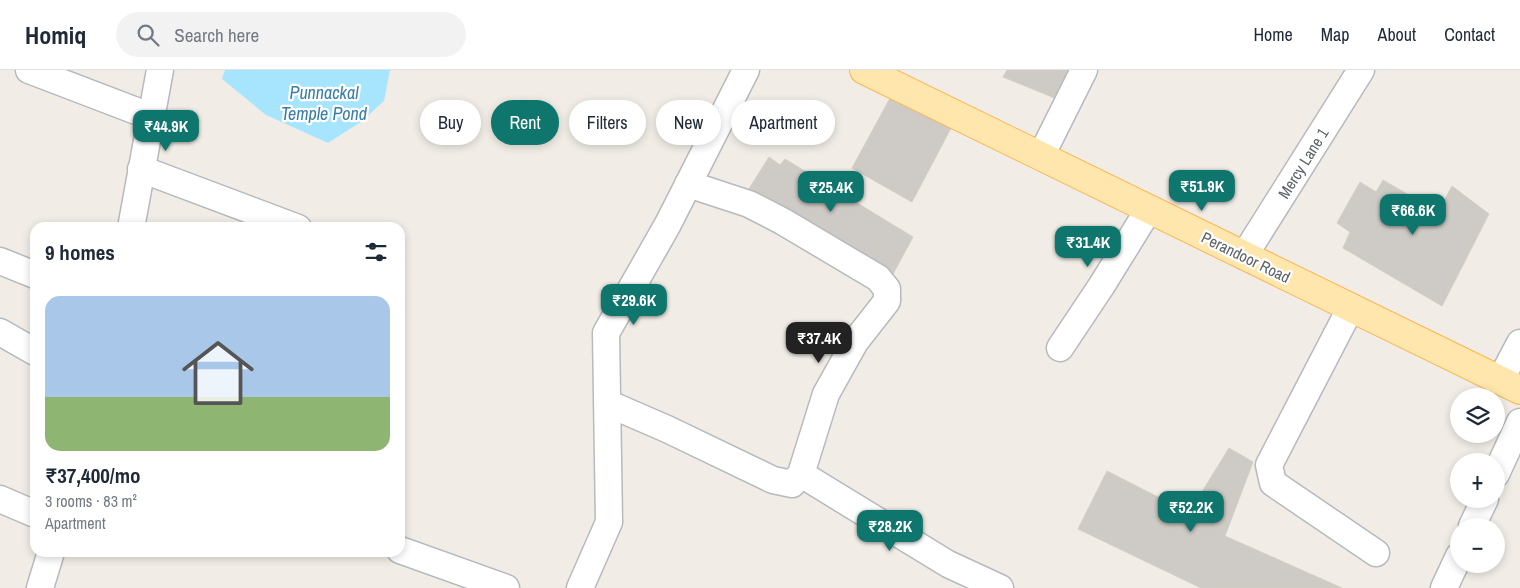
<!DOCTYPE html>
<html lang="en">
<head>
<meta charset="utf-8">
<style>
  :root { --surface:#fff; --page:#f2f2f3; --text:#1f2937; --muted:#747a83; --line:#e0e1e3; --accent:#0f766e }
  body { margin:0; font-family:"Archivo Narrow",sans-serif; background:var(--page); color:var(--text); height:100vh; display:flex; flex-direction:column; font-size:19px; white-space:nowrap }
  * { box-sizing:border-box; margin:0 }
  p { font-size:16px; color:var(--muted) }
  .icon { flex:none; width:28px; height:28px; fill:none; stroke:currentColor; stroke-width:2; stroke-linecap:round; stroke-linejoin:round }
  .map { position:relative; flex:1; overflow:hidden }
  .details { position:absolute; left:30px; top:152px; width:375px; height:335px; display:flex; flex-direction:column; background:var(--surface); border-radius:15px; box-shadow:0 2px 8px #0003 }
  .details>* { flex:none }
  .guide { position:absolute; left:420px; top:30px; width:475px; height:45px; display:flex; gap:10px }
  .buttons { position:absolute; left:1450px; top:318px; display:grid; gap:10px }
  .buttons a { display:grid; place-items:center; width:55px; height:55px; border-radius:50%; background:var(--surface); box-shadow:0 2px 8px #0003; font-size:25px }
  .price { position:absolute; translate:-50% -42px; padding:0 11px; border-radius:10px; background:var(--accent); color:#fff; font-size:16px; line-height:32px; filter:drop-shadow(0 1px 2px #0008) }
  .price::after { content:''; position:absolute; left:50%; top:30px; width:15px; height:11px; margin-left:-8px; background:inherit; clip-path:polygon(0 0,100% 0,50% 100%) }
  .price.current { background:#222; color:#fff }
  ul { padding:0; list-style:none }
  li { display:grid; align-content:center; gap:10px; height:265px; padding:0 15px }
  li span { display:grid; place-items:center; height:155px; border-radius:15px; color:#555 }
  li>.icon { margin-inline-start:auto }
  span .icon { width:90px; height:90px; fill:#fffc; stroke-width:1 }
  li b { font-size:21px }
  h2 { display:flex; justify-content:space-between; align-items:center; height:60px; padding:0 15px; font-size:21px }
  .tag { padding:0 18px; border-radius:22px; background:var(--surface); box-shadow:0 2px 8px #0003; font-size:18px; line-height:45px }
  .tag.current { background:var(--accent); color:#fff }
  header { display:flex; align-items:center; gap:30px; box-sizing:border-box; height:70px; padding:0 25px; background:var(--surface); border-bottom:1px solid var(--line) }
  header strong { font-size:24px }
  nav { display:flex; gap:28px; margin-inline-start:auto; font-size:18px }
  .search { width:350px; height:45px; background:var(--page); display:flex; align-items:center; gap:12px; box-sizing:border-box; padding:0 18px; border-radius:28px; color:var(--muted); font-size:19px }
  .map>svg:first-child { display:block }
  .water { fill:#a7e5ff }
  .building { fill:#cecac5; stroke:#d6cec3 }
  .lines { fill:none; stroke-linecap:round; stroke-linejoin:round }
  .minor-casing { stroke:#b6babd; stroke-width:29 }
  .major-casing { stroke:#fbb654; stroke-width:30 }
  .minor { stroke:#fff; stroke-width:26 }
  .major { stroke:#ffe6ac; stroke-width:28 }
  .labels { text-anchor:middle; stroke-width:4.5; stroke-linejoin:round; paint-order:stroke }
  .street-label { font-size:16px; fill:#5d6367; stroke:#fff }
  .water-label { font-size:18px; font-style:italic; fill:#377da7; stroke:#fff }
</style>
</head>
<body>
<header>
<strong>Homiq</strong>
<div class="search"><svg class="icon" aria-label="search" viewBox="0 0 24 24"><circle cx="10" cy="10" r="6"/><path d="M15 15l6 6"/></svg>Search here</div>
<nav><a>Home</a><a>Map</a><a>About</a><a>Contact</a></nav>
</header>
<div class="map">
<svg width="1520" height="518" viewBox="0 0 1520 518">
  <rect width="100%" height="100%" fill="#f1ede6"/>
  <!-- water -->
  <path class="water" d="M225,0h165l-6,31 -23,21 -33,21 -62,-28 -44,-36z"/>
  <!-- building -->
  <path class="building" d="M1007,0h70l-15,31 -59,-24z
    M899,25l52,25v8l-39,74 -60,-34 37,-68z
    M769,87l11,8 5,-6 128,78 -20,37 -146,-82z
    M1383,110l55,32 14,-26 37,28 -47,92 -99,-58 7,-16 -13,-9 23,-41 16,10z
    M1229,378l24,14 -28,74 117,52h-141l-123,-59 29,-58 82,42z"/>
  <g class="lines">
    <!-- minor casing -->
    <g class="minor-casing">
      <path id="minor" d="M29,0l123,47
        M1041,86l43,-86
        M141,99l157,59
        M131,158l29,-158
        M1244,186l117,-186
        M0,191l35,14
        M1351,237l-82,158 4,18 103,70
        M0,262l35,20
        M1060,278l42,-63 47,-76
        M1501,309l19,-36
        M607,333l60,26 106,51 19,4 9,-10 25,-80 29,-52 32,-41v-12l-9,-11 -96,-57 -33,-17 -61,-20
        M801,404l147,90 52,24
        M1496,404l24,-52
        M0,429l35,15
        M1472,456l13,-27
        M400,480l106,38
        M40,518l11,-36
        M580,518l29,-66 -3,-189 62,-109 78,-154
        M1444,518l15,-32"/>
    </g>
    <!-- major casing -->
    <g class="major-casing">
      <path id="major" d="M864,0l656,320"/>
    </g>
    <!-- minor -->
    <use href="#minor" class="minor"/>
    <!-- major -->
    <use href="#major" class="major"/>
  </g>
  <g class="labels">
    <!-- street labels -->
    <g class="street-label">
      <text transform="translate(1303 93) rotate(-58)" y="6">Mercy Lane 1</text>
      <text transform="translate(1246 187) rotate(26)" y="6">Perandoor Road</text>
    </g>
    <!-- water labels -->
    <g class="water-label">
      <text x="324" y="29">Punnackal<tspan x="324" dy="21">Temple Pond</tspan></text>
    </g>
  </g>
</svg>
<div class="buttons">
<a><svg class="icon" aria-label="layers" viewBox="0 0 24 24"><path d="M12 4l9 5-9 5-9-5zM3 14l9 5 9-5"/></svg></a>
<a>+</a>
<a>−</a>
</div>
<b class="price" style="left:166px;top:82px">₹44.9K</b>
<b class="price" style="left:1202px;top:142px">₹51.9K</b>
<b class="price" style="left:831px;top:143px">₹25.4K</b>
<b class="price" style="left:1413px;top:166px">₹66.6K</b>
<b class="price" style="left:1088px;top:198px">₹31.4K</b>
<b class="price" style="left:634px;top:256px">₹29.6K</b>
<b class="price current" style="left:819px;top:294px">₹37.4K</b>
<b class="price" style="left:1191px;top:463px">₹52.2K</b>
<b class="price" style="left:890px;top:482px">₹28.2K</b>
<div class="guide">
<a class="tag">Buy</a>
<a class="tag current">Rent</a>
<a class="tag">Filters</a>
<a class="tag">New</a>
<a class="tag">Apartment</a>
</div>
<section class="details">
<h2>9 homes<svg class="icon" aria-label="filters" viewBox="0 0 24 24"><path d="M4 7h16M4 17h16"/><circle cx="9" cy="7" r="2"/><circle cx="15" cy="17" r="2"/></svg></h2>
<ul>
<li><span style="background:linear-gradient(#a9c7e8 65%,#8fb573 0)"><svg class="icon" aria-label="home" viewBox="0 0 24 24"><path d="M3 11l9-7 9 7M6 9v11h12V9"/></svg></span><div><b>₹37,400/mo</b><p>3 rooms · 83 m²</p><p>Apartment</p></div></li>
</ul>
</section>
</div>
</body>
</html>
